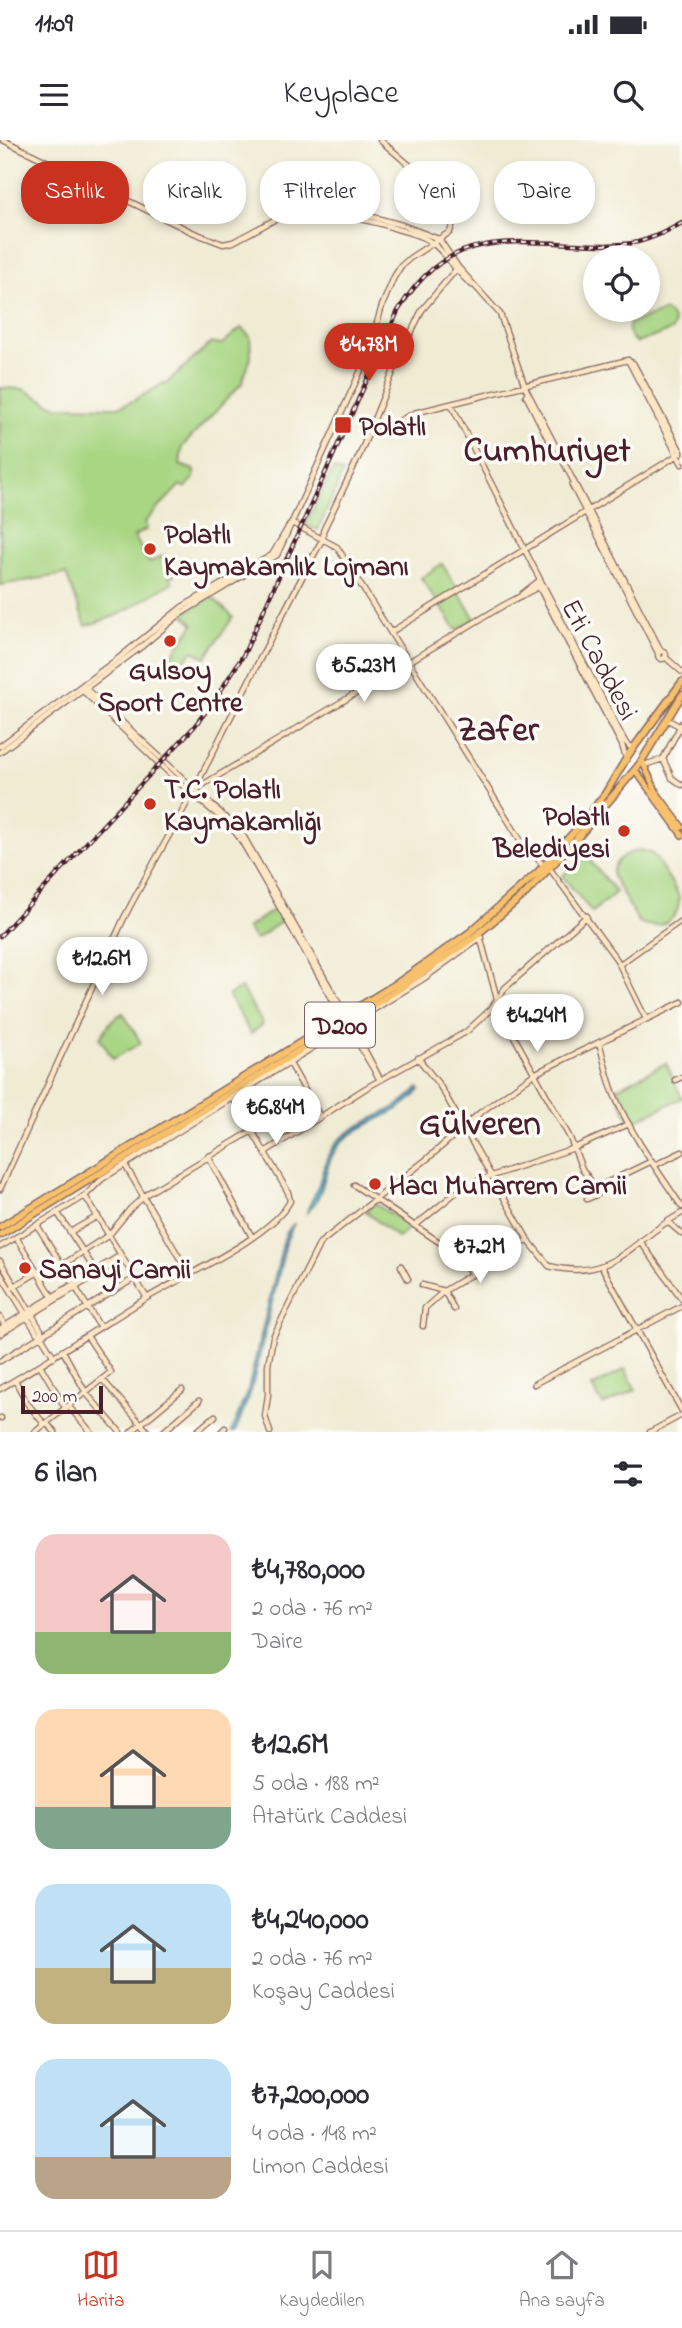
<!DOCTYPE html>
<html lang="tr">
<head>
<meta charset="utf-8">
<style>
  :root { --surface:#fff; --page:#f2f2f3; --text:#2b2b33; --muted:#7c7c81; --line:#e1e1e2; --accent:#c8321e }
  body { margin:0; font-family:"Indie Flower",sans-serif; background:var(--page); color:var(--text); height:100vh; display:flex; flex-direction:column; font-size:26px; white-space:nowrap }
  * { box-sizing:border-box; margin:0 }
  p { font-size:23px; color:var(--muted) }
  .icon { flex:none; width:38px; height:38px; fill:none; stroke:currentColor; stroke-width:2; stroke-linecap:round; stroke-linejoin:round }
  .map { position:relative; height:1292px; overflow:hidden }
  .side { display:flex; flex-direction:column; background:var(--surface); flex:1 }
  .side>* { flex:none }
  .top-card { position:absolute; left:21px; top:21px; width:640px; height:63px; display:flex; gap:14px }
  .buttons { position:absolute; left:583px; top:105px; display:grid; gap:14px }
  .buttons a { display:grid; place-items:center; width:77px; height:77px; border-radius:50%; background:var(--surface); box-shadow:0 4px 10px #0003; font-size:35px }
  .scale { position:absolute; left:21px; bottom:18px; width:82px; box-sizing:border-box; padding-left:7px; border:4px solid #4a1f2b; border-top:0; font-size:19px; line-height:24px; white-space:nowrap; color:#4a1f2b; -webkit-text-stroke:5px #fdfcf7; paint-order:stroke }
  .price { position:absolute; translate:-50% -60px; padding:0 16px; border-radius:24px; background:#fff; color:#222; font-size:23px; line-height:46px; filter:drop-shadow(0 2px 4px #0008) }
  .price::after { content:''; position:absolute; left:50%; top:42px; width:21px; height:16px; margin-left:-10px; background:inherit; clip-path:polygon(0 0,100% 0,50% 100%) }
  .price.on { background:var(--accent); color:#fff }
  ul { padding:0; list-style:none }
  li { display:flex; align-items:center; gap:21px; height:175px; padding:0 35px }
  li span { display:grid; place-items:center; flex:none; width:196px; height:140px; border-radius:21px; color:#555 }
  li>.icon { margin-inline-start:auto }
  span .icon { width:84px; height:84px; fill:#fffc; stroke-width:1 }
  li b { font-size:30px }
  h2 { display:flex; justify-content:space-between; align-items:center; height:84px; padding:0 35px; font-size:30px }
  .chip { padding:0 24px; border-radius:28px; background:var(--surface); box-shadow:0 4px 10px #0003; font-size:24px; line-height:63px }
  .chip.on { background:var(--accent); color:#fff }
  .status { display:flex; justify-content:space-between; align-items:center; height:49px; padding:0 35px; background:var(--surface); direction:ltr }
  .status svg { height:19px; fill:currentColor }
  header { display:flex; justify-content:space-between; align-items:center; height:91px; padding:0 35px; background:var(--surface); font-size:32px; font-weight:600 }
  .tab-bar { display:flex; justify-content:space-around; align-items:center; height:98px; border-top:2px solid var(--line); background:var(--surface); font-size:19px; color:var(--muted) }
  .tab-bar a { display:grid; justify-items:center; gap:4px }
  .tab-bar .on { color:var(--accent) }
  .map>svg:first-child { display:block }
  .green { fill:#a8d683; stroke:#797a57; stroke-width:2 }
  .water { fill:#53b7d2; stroke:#4e6b7e; stroke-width:2 }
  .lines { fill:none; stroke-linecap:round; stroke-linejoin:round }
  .secondary-casing { stroke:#846666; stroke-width:7 }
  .primary-casing { stroke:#846666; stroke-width:8 }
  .highway-casing { stroke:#846666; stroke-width:9 }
  .secondary { stroke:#fce6c4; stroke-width:4.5 }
  .primary { stroke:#f7c06c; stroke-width:5 }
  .highway { stroke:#f7c06c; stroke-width:6 }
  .rail-casing { stroke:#4a1f2b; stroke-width:4.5 }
  .rail { stroke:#fdfcf7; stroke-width:2; stroke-dasharray:5; stroke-linecap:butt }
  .poi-dot { fill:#c8321e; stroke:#fdfcf7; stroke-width:2.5 }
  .labels { text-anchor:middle; stroke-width:7; stroke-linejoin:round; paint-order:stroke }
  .shield { fill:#fdfcf7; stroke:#806168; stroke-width:2 }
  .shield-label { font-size:26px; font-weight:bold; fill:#4a1f2b }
  .poi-label { font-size:28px; font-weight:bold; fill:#4a1f2b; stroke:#fdfcf7; text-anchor:start }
  .street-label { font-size:28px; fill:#4a1f2b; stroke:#fdfcf7 }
  .district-label { font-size:35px; font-weight:bold; fill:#4a1f2b; stroke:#fdfcf7 }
</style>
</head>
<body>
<div class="status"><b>11:09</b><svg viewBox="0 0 49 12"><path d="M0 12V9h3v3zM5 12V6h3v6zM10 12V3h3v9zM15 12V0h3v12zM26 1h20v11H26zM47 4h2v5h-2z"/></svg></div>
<header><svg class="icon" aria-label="menu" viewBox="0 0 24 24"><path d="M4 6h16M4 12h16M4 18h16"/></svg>Keyplace<svg class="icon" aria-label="search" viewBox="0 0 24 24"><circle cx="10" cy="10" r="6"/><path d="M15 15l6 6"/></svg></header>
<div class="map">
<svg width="682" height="1292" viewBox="0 0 682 1292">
  <rect width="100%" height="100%" fill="#fdfcf7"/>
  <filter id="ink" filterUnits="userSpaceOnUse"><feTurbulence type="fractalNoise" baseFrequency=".0143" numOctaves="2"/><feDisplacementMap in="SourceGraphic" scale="14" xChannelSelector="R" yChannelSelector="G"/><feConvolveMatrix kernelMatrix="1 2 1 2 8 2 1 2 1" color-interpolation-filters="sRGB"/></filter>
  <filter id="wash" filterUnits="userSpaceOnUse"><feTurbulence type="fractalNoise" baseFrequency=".00686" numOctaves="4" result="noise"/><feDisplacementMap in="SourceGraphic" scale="28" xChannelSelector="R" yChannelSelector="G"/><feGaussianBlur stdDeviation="1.57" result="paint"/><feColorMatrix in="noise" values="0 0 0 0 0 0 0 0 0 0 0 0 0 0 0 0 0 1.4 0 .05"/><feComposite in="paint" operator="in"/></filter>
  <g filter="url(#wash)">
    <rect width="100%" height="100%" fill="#f0ebd3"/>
    <!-- green -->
    <path class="green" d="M665,171c7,4 11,12 7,19l-35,13c-7,-5 -10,-12 -7,-20z
      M241,188l9,8 1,21 -9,26 -60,64 -2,18 14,5v8l-9,10 -5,-3 -35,37 2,7 -13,7 15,27 13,-7 12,19 -5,2 4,5 -55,33 -32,11 -20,-52 -66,11v-197l23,1 32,17 63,1 15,-6 31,-18 2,1 45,-41 11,1z
      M333,329l10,4 -25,57 -13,-5z
      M442,424l16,25 -21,13 -16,-24z
      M459,453l16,26 -19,11 -16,-25z
      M212,457l21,20 -27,40 -14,-6 -16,22 -11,-8 29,-41 -11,-10z
      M640,710l11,3 5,5c7,13 18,26 23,39 3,24 -24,36 -41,24l-26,-46c2,-16 13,-22 28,-25z
      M586,716l30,36 -24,20 -30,-36z
      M276,768l7,11 -1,2 -27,19 -8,-12z
      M241,848l22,36 -12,10 -22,-37v-2z
      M123,873l18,30 -28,16 -13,-21 12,-18z
      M666,923l16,35 -51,25 -16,-34z
      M374,1063l36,23 -12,12 -32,-26z
      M625,1229l11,21 -33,15 -11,-18z"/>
    <!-- water -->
    <path class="water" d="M418,948l2,2c-21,27 -57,30 -80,54 -18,19 -13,52 -33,68 3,-9 8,-17 11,-25 6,-16 7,-32 19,-45 23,-23 56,-26 81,-54z
      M294,1083l-7,16 -36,152 -16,41h-4l17,-42 37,-155z"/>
  </g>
  <g filter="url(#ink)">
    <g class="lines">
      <!-- secondary casing -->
      <g class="secondary-casing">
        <path id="secondary" d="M3,0l189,92 31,12 10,-2 43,-23 42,-10 51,7 33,9 37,14 19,28 42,47 25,73 136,264
          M291,77c40,-6 62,-1 100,10 13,5 29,7 40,15 16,11 25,31 41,43
          M628,220l54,104
          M628,221l5,2 48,89
          M526,255l26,52
          M451,264l81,160 92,176 8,9
          M369,290l9,2 36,-19 214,-53
          M572,345l86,168
          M292,383l45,24 184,294 23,25
          M522,454l18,-14 -1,7 83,158 4,13
          M391,492l290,-179
          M658 515a4 4 0 1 1 8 0a4 4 0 1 1-8 0Z
          M665,517l17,15
          M80,548h5l11,10 145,134 100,175
          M80,548l106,101 44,36 11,15 97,169
          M670,581l11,6
          M682,583l-19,36 9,19 10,7
          M0,606l120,-89 62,-50 90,-52 17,-29
          M0,612l141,-105 39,-33 97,-59 90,-198 15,-51 12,-29 7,-11 9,-8 40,-26 3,-9 -1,-6 -17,-27 -13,-14 -42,-36
          M644,625l19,-6
          M194,650l310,-185 38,-20
          M550,729l67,91 29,59
          M480,796l17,63 14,32 59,107 12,31 8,11
          M620,824l62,-44
          M353,888l27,51
          M350,889l30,51
          M599,902c5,17 8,35 15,52 17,41 44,77 68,113
          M418,918l22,28 88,154 21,26c65,17 83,-27 133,-53
          M288,920l32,57
          M675,940l7,-3
          M265,1012l101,-64 100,-56 25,-23 14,-21 82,-72
          M208,1016l44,81
          M125,1025l64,109
          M655,1025l27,-13
          M354,1045l100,67 8,7 10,16
          M0,1049l124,-271c23,-45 49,-88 72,-132 42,-83 83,-167 127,-248v-7l37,-77 38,-94 24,-50 36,-43
          M85,1056l62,102
          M587,1059l11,-5 2,-8 52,-25
          M57,1072l38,58
          M667,1081l15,13
          M37,1085l63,102
          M416,1085l38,-31 23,-13 97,-33 55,-24
          M70,1092l28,-16
          M16,1097l36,59
          M640,1101l42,58
          M0,1107l85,-51 17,-17 324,-202 55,-40
          M0,1121l41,69v6l13,21
          M401,1126l7,13
          M602,1127l80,144
          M0,1133l37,60 3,2
          M42,1138l67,-43 22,-27 17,-15 104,-62
          M422,1145l22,6 10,18
          M13,1147l25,-15
          M0,1177l5,9
          M423,1186l2,-18 19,-17 84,-51
          M0,1189l121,-74
          M0,1194l123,-76
          M63,1211l23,42 34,39
          M0,1221l135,-83
          M40,1225l26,44
          M102,1239l46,53
          M15,1240l12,23 18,22
          M534,1244l148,-78
          M0,1249c49,-29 97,-60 145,-90 36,-22 127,-62 145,-98l-2,-9 -55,-94
          M69,1267l22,25
          M0,1278h1
          M47,1284l8,8
          M35,1292l76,-60 -24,-36
          M131,1292l51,-42
          M163,1292l36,-31
          M196,1292l19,-16
          M221,1292l4,-4
          M270,1292l-5,-16 3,-21v-30l5,-28 47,-94 107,-84 54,-47 53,-38 148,-72
          M650,1292l32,-17"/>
      </g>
      <!-- primary casing -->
      <g class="primary-casing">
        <path id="primary" d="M642,621l15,32 25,34
          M635,630l47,65"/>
      </g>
      <!-- highway casing -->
      <g class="highway-casing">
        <path id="highway" d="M0,1087l399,-245 70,-49 69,-61 45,-50 22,-28 24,-40 53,-72
          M0,1095l396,-244 77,-53 52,-44 49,-52 65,-77 43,-70"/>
      </g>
      <!-- secondary -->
      <use href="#secondary" class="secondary"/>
      <!-- primary -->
      <use href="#primary" class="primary"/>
      <!-- highway -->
      <use href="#highway" class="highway"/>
      <!-- rail casing -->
      <g class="rail-casing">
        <path id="rail" d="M0,796l193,-208 21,-27 30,-47 154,-343c46,-76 97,-71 176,-67 21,1 43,2 64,-2 15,-4 30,-11 44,-19"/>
      </g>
      <!-- rail -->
      <use href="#rail" class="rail"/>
    </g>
  </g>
  <!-- markers -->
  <g class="poi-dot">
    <rect x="334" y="276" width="18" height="18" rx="3.5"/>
    <circle cx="150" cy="409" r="7"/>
    <circle cx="170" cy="501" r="7"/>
    <circle cx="150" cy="664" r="7"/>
    <circle cx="624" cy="691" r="7"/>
    <circle cx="375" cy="1044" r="7"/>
    <circle cx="25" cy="1128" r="7"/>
  </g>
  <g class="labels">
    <!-- shield labels -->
    <rect class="shield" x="305" y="862.5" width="70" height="45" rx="5"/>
    <g class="shield-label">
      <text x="340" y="894">D200</text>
    </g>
    <!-- poi labels -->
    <g class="poi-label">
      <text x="359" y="295">Polatlı</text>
      <text x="164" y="403">Polatlı<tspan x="164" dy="32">Kaymakamlık Lojmanı</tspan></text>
      <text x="170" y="539" text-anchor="middle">Gulsoy<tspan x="170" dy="32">Sport Centre</tspan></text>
      <text x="164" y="658">T.C. Polatlı<tspan x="164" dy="32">Kaymakamlığı</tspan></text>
      <text x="610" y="685" text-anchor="end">Polatlı<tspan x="610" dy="32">Belediyesi</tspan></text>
      <text x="389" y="1054">Hacı Muharrem Camii</text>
      <text x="39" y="1138">Sanayi Camii</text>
    </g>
    <!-- street labels -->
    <g class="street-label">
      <text transform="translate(601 519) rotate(62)" y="10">Eti Caddesi</text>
    </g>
    <!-- district labels -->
    <g class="district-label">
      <text x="547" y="321">Cumhuriyet</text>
      <text x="498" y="600">Zafer</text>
      <text x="480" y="994">Gülveren</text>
    </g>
  </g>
</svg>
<div class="buttons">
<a><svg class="icon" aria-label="locate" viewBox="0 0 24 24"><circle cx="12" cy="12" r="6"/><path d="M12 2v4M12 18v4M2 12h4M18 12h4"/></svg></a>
</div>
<div class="scale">200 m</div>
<b class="price on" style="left:369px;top:243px">₺4.78M</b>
<b class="price" style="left:364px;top:564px">₺5.23M</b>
<b class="price" style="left:102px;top:857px">₺12.6M</b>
<b class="price" style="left:537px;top:914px">₺4.24M</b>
<b class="price" style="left:276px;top:1006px">₺6.84M</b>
<b class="price" style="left:480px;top:1145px">₺7.2M</b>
<div class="top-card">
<a class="chip on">Satılık</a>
<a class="chip">Kiralık</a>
<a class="chip">Filtreler</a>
<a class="chip">Yeni</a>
<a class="chip">Daire</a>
</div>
</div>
<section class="side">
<h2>6 ilan<svg class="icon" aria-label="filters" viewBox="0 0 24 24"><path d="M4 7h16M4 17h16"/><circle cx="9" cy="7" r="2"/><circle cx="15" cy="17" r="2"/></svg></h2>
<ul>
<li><span style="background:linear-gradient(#f6c9c9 70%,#8fb573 0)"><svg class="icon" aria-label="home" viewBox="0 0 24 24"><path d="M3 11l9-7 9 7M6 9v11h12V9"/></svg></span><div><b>₺4,780,000</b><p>2 oda · 76 m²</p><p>Daire</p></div></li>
<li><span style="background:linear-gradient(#ffd9b3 70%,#7fa58c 0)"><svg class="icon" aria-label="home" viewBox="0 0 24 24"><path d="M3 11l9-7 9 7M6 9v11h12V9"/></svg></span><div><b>₺12.6M</b><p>5 oda · 188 m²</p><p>Atatürk Caddesi</p></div></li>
<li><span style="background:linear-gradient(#bfe0f5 60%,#c2b280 0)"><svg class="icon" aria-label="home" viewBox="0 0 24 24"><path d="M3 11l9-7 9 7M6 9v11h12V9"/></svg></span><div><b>₺4,240,000</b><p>2 oda · 76 m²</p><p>Koşay Caddesi</p></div></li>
<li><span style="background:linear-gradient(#bfe0f5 70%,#b9a48a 0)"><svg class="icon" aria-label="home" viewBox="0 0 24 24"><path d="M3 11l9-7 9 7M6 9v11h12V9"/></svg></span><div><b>₺7,200,000</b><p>4 oda · 148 m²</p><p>Limon Caddesi</p></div></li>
</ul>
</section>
<nav class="tab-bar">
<a class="on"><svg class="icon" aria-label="map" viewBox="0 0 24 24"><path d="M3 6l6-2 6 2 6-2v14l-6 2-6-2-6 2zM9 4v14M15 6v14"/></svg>Harita</a>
<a><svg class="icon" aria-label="saved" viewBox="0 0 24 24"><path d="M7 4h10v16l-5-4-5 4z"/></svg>Kaydedilen</a>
<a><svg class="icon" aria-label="home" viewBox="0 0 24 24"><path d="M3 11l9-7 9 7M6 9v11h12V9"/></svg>Ana sayfa</a>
</nav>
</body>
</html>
